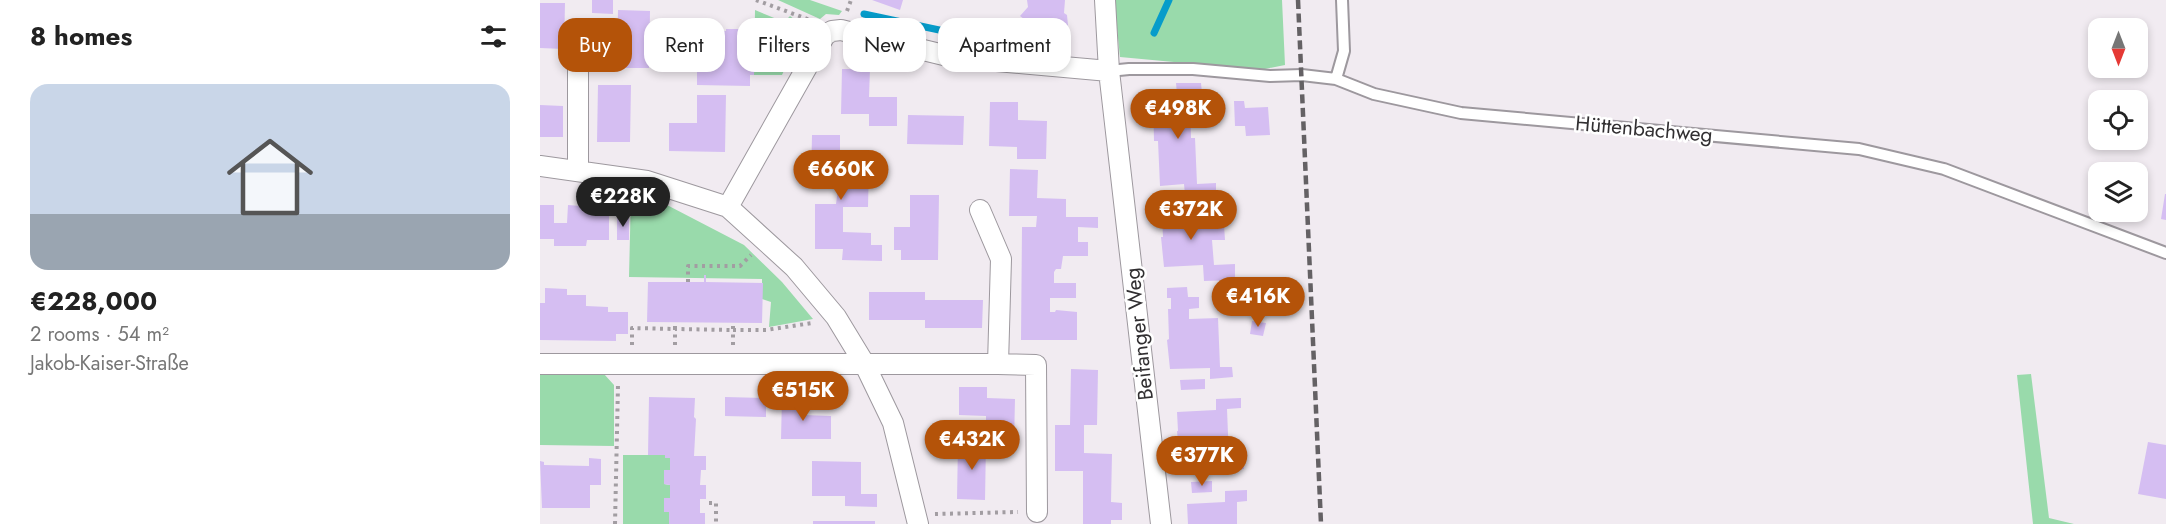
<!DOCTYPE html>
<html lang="en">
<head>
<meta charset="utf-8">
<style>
  :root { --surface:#fff; --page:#f6f6f6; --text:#222; --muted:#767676; --line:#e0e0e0; --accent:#b45309 }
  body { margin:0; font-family:Jost,sans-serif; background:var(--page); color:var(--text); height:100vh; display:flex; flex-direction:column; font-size:22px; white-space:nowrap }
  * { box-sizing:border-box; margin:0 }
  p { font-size:20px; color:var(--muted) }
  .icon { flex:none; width:33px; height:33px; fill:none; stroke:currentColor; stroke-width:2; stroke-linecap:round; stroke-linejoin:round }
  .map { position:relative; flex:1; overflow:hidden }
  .panel { display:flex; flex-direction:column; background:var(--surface); width:540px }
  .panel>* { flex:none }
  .guide { position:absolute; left:18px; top:18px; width:570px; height:54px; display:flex; gap:12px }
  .needle { width:39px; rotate:180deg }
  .buttons { position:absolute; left:1548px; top:18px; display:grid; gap:12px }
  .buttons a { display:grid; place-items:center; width:60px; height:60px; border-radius:12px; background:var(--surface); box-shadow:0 3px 9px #0003; font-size:30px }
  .price { position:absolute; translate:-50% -51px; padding:0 14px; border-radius:21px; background:var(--accent); color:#fff; font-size:20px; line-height:39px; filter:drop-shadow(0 2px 3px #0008) }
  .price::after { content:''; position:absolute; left:50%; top:36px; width:18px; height:14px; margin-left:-9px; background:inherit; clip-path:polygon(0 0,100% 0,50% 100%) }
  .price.on { background:#222; color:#fff }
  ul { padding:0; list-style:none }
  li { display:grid; align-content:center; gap:12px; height:318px; padding:0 30px }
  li+li { border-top:2px solid var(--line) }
  li span { display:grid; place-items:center; height:186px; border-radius:18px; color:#555 }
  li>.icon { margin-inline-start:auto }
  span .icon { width:108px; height:108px; fill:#fffc; stroke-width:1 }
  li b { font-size:26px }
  h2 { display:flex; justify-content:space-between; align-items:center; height:72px; padding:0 30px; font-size:26px }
  .pill { padding:0 21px; border-radius:18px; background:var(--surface); box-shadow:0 3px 9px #0003; font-size:21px; line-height:54px }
  .pill.on { background:var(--accent); color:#fff }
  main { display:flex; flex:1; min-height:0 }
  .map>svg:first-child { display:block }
  .green { fill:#99daab }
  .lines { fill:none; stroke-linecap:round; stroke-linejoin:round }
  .stream { stroke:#079cca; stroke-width:7 }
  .building { fill:#d5bef2 }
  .lane-casing { stroke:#9d989e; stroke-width:14 }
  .street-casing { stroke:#9d989e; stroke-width:22 }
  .path { stroke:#a29da2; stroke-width:4; stroke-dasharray:3 4.5; stroke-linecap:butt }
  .lane { stroke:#fff; stroke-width:10 }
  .street { stroke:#fff; stroke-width:20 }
  .rail { stroke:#646164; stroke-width:4.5; stroke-dasharray:9 4.5; stroke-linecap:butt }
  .labels { text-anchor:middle; stroke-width:5; stroke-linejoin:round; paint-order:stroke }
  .street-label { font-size:21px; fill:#312f31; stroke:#fff }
</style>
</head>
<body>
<main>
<section class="panel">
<h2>8 homes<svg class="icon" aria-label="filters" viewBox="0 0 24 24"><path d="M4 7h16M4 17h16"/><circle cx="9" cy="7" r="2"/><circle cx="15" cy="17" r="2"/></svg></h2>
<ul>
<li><span style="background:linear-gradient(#c9d6e8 70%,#9aa5b1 0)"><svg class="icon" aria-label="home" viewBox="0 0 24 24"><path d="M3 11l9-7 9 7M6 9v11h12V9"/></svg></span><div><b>€228,000</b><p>2 rooms · 54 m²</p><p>Jakob-Kaiser-Straße</p></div></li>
</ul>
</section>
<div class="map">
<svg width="1626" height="524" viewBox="0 0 1626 524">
  <rect width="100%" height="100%" fill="#f1ebf1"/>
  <!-- green -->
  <path class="green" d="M238,0h32l32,11 -3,4 -13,-1 -6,5z
    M574,0h168l3,65 -25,5 -140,-13z
    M215,10l29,12 6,-6 18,14 -14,19 -12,26h-28z
    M91,195l36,10 77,40 38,37 31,37 -44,8 2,-25 -9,-3v-20l-133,-2z
    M0,373l64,1 10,11v61l-74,-1z
    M1491,374l18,144 25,6h-41l-16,-149z
    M83,455h42v3h5v12l-6,1v13l6,1v13h-6v14h5v12h-46z"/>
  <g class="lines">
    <!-- stream -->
    <path class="stream" d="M324,14l94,20 55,10
      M614,33l15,-33"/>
  </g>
  <!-- building -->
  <path class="building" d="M52,0h21v14l-21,-1z
    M332,0h31l-3,10z
    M487,0h38l-1,13 3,2 3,31 -30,-4 -1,-15 -9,1 -1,-5 -9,-7 8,-9z
    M0,3h25l-1,46 -24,-1z
    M78,10l32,1 -1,57h-32z
    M186,29h29l-1,46h-4v11l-53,-1v-29h4l1,-25h24z
    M302,69h28l-1,28h28v29h-28v-12h-28z
    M636,83h25l1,10 -12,1 1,44h4l2,46 19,-1v11l-31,1 -1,-11 -24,2 -2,-45h-4l-1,-46 24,-1z
    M58,85h33l-1,57h-33z
    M157,95h29l-1,57 -56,-1v-28h28z
    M694,101h10l1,7 23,-1 2,28 -24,1 -1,-10h-10z
    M450,102h28v18l29,1 -1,38h-29v-12l-28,-1z
    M0,105l23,1v31h-23z
    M368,115l56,1 -1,29 -56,-1z
    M272,135h28v29h29l-1,43h-25v25l28,1v12h11v16l-40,-1 1,-11h-28v-45h21l3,-23h-28z
    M470,169l28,1 -1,28 29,1v18h32v11l-20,-1v15h10v14h-25l-2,13h-5l-2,3v11h22v15h-26v14h5l1,-2 21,2v28h-56l1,-113h14l1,-11h-28z
    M1625,194h1v26l-5,-1z
    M370,195h29l-1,65h-37v-10h-7v-23h16z
    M642,195l1,21h28l1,10 12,-1 1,15h-13l2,25 21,-1v16l-31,1 -1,-16 -39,2 -3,-30h2l-2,-41z
    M0,205h14v18h13l1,-18 25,2v-2h16v35h-22l-1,6h-32v-7h-14z
    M77,215h12v25h-12z
    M164,275h2v7l57,1 -1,40 -115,-1 1,-40h56z
    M647,287l1,10h11v11l-10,1v10l29,-1 2,49h12l1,10 -23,2v-11l-40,1 -3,-29 2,-1 -1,-30h3v-11h-4v-10z
    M5,288l22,1v6h19v11l22,1v5h20v22h-12v7l-76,-1v-37h5z
    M329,292h56v8h58l-1,28h-57v-8h-56z
    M712,321l14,2 -3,13 -13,-2z
    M531,369l27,1 -1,55h-13v28l28,1 -1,48 11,1v17h-11v4h-28v-53h-28v-46h15z
    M665,379v10l-24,1 -1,-10z
    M419,387h28v11l28,1 -1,44h-28v-27l-27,-1z
    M109,397l46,1 -1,19 2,2 -2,37h12v14h-5l-1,15h6v14h-6v14h5v11h-36v-12h-5v-14h6v-13l-6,-1v-14h6v-12h-5v-3h-17z
    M185,397l41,1v19l-41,-1z
    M242,397h22v18l27,1v23h-50z
    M701,398v10l-14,1 2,50 14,-1 1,11 -25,1 -1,-10 -38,1 -3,-30h1l-1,-19 39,-2v-11z
    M1608,442l18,3v54l-28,-5z
    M418,443h28l-1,57 -28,-1z
    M49,458l12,1v26h-11v23h-48l-2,-47 4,1v3l45,1z
    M272,461l49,1v32h16v13l-32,-1v-10h-33z
    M672,481v11l-20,1 -1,-11z
    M707,490v11l-10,1v22h-49l-1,-20 38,-2v-11z
    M273,521h62v3h-62z"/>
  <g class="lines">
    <!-- lane casing -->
    <g class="lane-casing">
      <path id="lane" d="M569,71l20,-2h64l77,7 32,-1 34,4 38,15 87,19 398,36 85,20 222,84
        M796,79l8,-28 -2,-51"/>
    </g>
    <!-- street casing -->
    <g class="street-casing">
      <path id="street" d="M565,0l4,71 52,453
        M0,166l107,15 81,26 66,60 42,50 28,46 29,60 25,101
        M38,171v-136l11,1
        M188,207l97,-172 7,-4 9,-1 111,27 157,14
        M440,210l21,49 -3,105 38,1 1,147
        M0,364h458"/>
    </g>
    <!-- path -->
    <path class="path" d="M216,0l54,20
      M307,11l4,-11
      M148,282v-16h52l11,-11
      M92,345v-17l43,1v-6
      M135,345v-16l58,1v-7
      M193,345v-15h33l46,-7
      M169,503h7v21
      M395,514l83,-2
      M75,524l3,-139"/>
    <!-- lane -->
    <use href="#lane" class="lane"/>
    <!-- street -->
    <use href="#street" class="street"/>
    <!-- rail -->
    <path class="rail" d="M758,0l23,524"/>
  </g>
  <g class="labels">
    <!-- street labels -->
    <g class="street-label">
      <text transform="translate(1104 129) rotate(5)" y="7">Hüttenbachweg</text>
      <text transform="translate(599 334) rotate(-96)" y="7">Beifanger Weg</text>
    </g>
  </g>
</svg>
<div class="buttons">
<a><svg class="needle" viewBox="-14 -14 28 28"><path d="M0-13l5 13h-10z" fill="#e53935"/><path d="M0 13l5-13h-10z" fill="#767676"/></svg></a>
<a><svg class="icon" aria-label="locate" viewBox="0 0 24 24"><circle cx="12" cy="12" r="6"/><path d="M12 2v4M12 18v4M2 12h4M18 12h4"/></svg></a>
<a><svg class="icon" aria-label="layers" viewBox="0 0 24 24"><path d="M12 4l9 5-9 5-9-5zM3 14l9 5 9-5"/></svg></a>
</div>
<b class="price" style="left:638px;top:140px">€498K</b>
<b class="price" style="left:301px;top:201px">€660K</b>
<b class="price on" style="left:83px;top:228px">€228K</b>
<b class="price" style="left:651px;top:241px">€372K</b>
<b class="price" style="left:718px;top:328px">€416K</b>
<b class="price" style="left:263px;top:422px">€515K</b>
<b class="price" style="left:432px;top:471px">€432K</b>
<b class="price" style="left:662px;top:487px">€377K</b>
<div class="guide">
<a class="pill on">Buy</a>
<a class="pill">Rent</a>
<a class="pill">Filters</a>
<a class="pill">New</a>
<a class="pill">Apartment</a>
</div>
</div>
</main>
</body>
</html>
